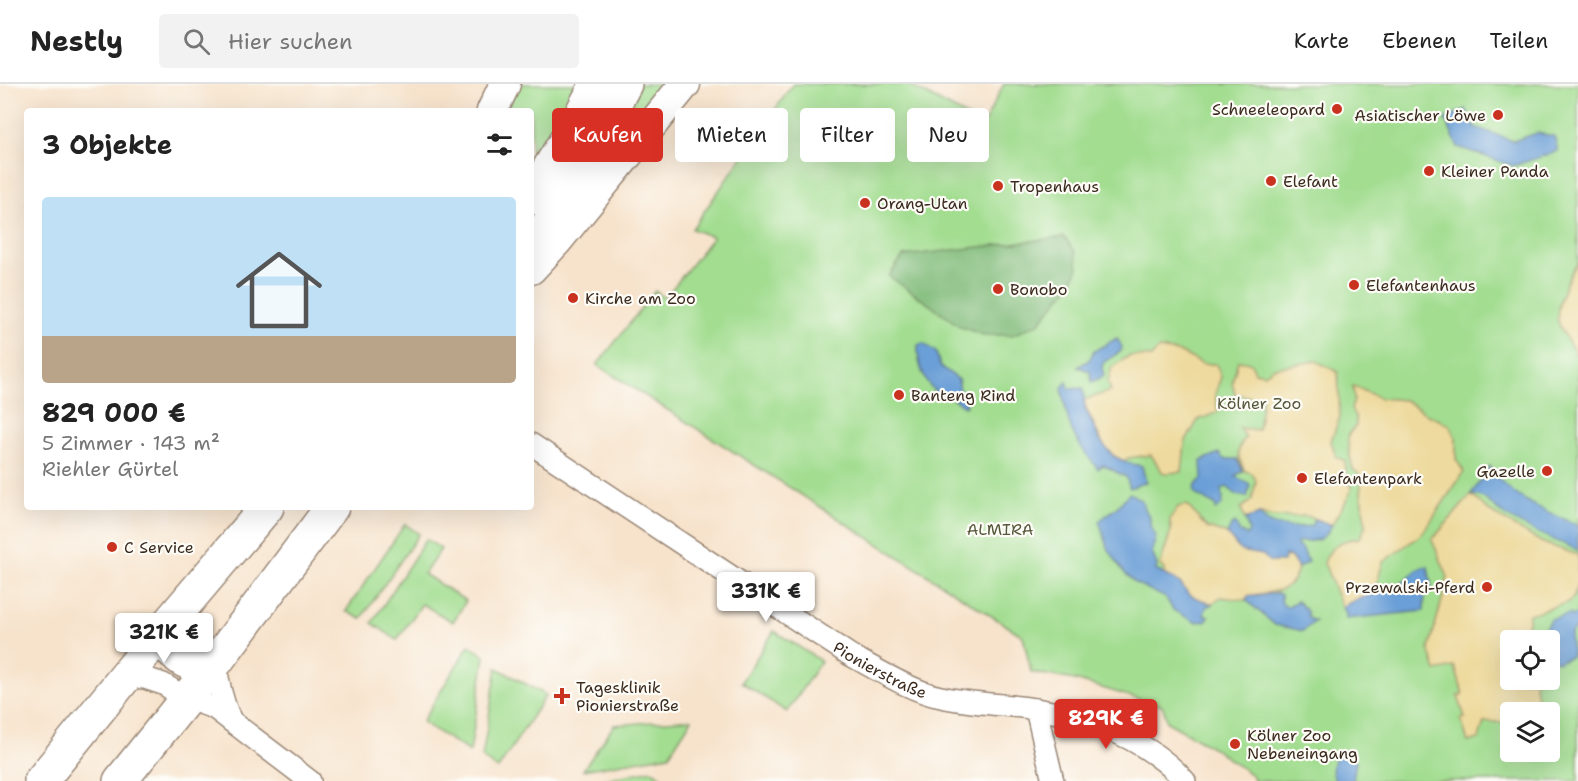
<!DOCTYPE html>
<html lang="de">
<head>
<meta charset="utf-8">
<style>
  :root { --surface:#fff; --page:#f2f2f2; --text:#222; --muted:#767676; --line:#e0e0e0; --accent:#d93025 }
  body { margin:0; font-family:"Shantell Sans",sans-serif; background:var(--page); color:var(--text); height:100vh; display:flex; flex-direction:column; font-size:22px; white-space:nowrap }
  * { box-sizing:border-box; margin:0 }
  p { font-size:20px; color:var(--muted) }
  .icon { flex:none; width:33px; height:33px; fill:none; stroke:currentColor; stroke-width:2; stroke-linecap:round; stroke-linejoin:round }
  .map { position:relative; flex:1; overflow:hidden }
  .details { position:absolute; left:24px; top:24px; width:510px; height:402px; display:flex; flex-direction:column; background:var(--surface); border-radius:6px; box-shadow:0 6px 24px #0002 }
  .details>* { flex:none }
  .banner { position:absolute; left:552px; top:24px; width:570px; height:54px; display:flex; gap:12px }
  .fabs { position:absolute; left:1500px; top:546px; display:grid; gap:12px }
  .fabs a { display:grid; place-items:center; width:60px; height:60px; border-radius:6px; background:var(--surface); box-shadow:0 6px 24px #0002; font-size:30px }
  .price { position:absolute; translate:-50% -51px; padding:0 14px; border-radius:6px; background:#fff; color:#222; font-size:20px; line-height:39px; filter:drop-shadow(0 2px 3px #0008) }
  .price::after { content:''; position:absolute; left:50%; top:36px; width:18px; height:14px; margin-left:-9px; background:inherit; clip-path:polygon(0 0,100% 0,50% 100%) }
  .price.on { background:var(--accent); color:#fff }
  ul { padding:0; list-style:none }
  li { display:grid; align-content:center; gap:12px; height:318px; padding:0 18px }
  li span { display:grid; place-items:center; height:186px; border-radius:6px; color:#555 }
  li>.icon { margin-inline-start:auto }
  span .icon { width:108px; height:108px; fill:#fffc; stroke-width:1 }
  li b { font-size:26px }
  h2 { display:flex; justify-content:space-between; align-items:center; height:72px; padding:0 18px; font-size:26px }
  .chip { padding:0 21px; border-radius:6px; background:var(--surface); box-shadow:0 6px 24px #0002; font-size:21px; line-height:54px }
  .chip.on { background:var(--accent); color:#fff }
  header { display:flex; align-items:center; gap:36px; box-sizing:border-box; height:84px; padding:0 30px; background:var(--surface); border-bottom:2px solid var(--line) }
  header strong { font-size:28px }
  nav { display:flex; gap:33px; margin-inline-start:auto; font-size:21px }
  .search { width:420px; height:54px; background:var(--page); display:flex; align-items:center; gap:15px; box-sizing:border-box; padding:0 21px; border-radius:6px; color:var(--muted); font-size:22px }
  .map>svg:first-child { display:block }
  .green { fill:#a2dd90; stroke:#6e8457; stroke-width:1.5; fill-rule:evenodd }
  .forest { fill:#81bc7a; stroke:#5e734c; stroke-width:1.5 }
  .sand { fill:#eeda9e; stroke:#94825e; stroke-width:1.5 }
  .water { fill:#6b9fd7; stroke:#53647a; stroke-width:1.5 }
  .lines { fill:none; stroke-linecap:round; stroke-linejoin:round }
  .street-casing { stroke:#998675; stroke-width:24 }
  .secondary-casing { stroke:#998675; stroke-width:33 }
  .primary-casing { stroke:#998675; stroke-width:36 }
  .street { stroke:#fff; stroke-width:21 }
  .secondary { stroke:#fff; stroke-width:30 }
  .primary { stroke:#fff; stroke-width:33 }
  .poi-dot { fill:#c8321e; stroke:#fdfcf7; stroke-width:2 }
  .labels { text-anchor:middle; stroke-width:4.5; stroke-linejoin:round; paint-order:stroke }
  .poi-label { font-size:16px; fill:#3b2a1e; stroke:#fdfcf7; text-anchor:start }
  .park-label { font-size:16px; fill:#55573a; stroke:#fdfcf7 }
  .street-label { font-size:16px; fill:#3b2a1e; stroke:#fdfcf7 }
</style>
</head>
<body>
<header>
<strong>Nestly</strong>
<div class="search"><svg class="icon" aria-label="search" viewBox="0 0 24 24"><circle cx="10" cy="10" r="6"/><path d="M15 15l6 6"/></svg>Hier suchen</div>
<nav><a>Karte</a><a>Ebenen</a><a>Teilen</a></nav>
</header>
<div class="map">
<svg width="1578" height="697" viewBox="0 0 1578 697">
  <rect width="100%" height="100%" fill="#fdfcf7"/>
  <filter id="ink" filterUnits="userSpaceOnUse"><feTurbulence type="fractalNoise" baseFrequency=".0167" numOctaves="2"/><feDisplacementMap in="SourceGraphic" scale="12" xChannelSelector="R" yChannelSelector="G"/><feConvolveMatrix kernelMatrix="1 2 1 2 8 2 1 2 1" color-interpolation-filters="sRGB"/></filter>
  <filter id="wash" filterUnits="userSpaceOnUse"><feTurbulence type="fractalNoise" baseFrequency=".008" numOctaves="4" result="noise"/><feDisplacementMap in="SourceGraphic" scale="24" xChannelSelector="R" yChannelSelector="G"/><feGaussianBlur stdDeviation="1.35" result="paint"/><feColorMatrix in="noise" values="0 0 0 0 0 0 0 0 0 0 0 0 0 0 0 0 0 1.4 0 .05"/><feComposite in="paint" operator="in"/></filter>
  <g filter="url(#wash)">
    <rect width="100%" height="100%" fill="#f7e3cc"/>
    <!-- green -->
    <path class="green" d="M519,0h64l-52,95v-68h-26z
      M640,0h36l-96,105z
      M793,0h114l76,41 21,-41h574v697h-324l-1,-5 -43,-30 -43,-24 -4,-16 -88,-26 -44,-8 -8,-36 -426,-271 58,-74 10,7 48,-61 -21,-8zM1510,556h40v40h-40zM1510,628h40v40h-40z
      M405,440l14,10 -58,85 -15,-8z
      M426,455l15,10 -17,25 42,27 -13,21 -31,-18 -25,36 -25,-17z
      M774,547l47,30 -34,51 -46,-30z
      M469,561l16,11 -15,96 -48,-30z
      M497,584l49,27 -48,74 -16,-11z
      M692,635l-23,36 -86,15 31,-45z
      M651,686l17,11h-70z"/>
    <!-- forest -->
    <path class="forest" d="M1064,153l11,14 3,17 -7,16 -33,40 -26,11h-28l-23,-8 -72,-51 14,-20z"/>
    <!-- sand -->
    <path class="sand" d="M1578,179v95c-6,-11 -14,-22 -19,-34 -6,-15 9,-49 19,-61z
      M1159,265l20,3 24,12h13l5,13 -6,17 3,18 -20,8 -13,22 -3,30 -19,1 -12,-18 -23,3 -4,3c-20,-9 -23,-20 -31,-39 -4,-8 -8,-14 -9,-22l27,-9 -3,-9 4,-15 17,-11 22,1z
      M1238,277l13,2 4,9 10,2 8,-6 43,-7 22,11 2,45 -9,24 5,16 9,4 2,18 5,8c-3,14 -14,24 -20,38l-25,-9 -34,1 -13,-3 -15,5 -4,-11 11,-8 4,-19 -4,-8 -7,-2c-8,-15 -10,-20 1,-34l-7,-9 19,2 5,-31 -28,-5 -3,-12z
      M1353,302l27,12 25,2 23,15 22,10 6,14v20l8,13 -42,62 -39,28 -9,31 -32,14 -18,-44c7,-19 17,-23 36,-25l6,-13 -4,-22 -2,-28 -7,-6c-2,-7 -7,-29 -4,-35 1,-2 5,-6 7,-8v-8l-5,-9 3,-8z
      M1471,411l21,18 51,30 35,12v27l-4,15 -8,6 -37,11 -2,14 5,12h-22v40h24l4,23 -7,9h-21v10h-26l-5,17 -11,3 -7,-23 4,-1 -7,-22 5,-2 -8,-27 -19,4 -7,-22 19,-72 -16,-37z
      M1187,421l20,23 20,6 14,17 50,6 7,11c-6,27 -29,23 -50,28l-2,4 -26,-3 -8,7 -23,-9 -9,-12 -17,-9 2,-5 -5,-4 11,-34 -1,-12 8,-12z"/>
    <!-- water -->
    <path class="water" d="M1466,25l9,18 38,14 24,-8 17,3 4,15 -45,15 -55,-19 -13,-28z
      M1117,254l5,9 -1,4 -18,12 -1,5 2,8 -13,6 -1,-11 -12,-4 11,-7 5,-9z
      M923,259l13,9 4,14 18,13 2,11 3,3 4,13c-8,0 -9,-6 -16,-8 -9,-3 -2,1 -10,-3 -17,-8 -24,-33 -23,-50z
      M1067,297l2,8 14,-1 2,20 12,25 1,5 15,18 18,8 11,2 4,16 -16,6 -4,-11 -23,-12 -5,4c-25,-30 -31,-43 -36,-81z
      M1219,369l4,6h14l6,12 -8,5 15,9 -3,12 -10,-2 -10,-8 -6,2 2,10 -1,6 -6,4 -1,-4 -20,-11c-2,-8 1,-10 7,-15l-1,-18z
      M1490,382c17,31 57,46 88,59v25c-26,-11 -52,-21 -76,-37 -11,-7 -17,-19 -31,-18z
      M1130,409l12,8 2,7 6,9v9l6,10 -4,16 5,13 -1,5 24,13 9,12 23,9 -6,3 -2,8 5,1 -3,5 -11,1 -22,-12 -7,-12 -31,-15 -13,-13 -13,-20 -10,-29 17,-13z
      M1260,430c3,4 6,8 11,10 11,3 31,5 41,1l2,-6 18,6c-10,18 -15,15 -34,17l-1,3 6,5 5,12 -10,6 -7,-11 -6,-2 -1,7h-14l-7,-7 -22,-4 -14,-17 4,-8 4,-3 5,9 7,3 2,-4 -4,-12z
      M1423,483h5l4,22h-4l-3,2 -1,20 -78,8v-6l-4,-6c10,-7 25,-11 36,-15 3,-1 5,-4 8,-6 3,-1 9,1 14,-2 9,-4 13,-14 23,-17z
      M1277,509l4,2c0,6 0,10 6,12l10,-6 10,10 1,7 7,3 -12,10 -28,-6 -29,-25 2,-4z
      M1570,530l1,2 7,-2v12l-8,8 2,22 -14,6 -8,-4v-18l-8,-6 8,-15z
      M1341,669h7l8,8 -3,20h-17c-7,-11 -4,-20 5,-28z"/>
  </g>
  <g filter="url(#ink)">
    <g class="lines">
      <!-- street casing -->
      <g class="street-casing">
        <g id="street">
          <path id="s1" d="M531,360l319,211c26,14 63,37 91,42 31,7 64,7 95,12 54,8 112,31 149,72"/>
          <path d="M216,578c2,22 6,39 15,59"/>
          <path d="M126,593l19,1 18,6 23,14 28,10 96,73"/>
          <path d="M1036,625l17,72"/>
        </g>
      </g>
      <!-- secondary casing -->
      <g class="secondary-casing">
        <path id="secondary" d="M492,27l13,-27
          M531,185l26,-28 128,-157
          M168,540l-3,22c20,20 24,23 51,16"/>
      </g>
      <!-- primary casing -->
      <g class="primary-casing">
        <path id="primary" d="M531,114l45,-74 21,-40
          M531,165l25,-36 69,-129
          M41,697l127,-157 99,-117
          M120,697l96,-119 116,-155"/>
      </g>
      <!-- street -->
      <use href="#street" class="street"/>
      <!-- secondary -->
      <use href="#secondary" class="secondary"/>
      <!-- primary -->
      <use href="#primary" class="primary"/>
    </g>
  </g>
  <!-- markers -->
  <g class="poi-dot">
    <circle cx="1337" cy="25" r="6"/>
    <circle cx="1498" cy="31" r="6"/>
    <circle cx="1429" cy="87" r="6"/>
    <circle cx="1271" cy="97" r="6"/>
    <circle cx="998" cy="102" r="6"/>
    <circle cx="865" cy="119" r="6"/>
    <circle cx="1354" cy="201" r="6"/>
    <circle cx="998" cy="205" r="6"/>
    <circle cx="573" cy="214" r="6"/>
    <circle cx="899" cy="311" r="6"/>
    <circle cx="1547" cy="387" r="6"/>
    <circle cx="1302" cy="394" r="6"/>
    <circle cx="112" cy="463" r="6"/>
    <circle cx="1487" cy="503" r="6"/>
    <path d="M559 603h6v6h6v6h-6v6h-6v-6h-6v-6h6z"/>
    <circle cx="1235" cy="660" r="6"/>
  </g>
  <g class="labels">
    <!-- poi labels -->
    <g class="poi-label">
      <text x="1325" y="31" text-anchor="end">Schneeleopard</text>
      <text x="1486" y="37" text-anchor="end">Asiatischer Löwe</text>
      <text x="1441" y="93">Kleiner Panda</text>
      <text x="1283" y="103">Elefant</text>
      <text x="1010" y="108">Tropenhaus</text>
      <text x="877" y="125">Orang-Utan</text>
      <text x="1366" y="207">Elefantenhaus</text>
      <text x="1010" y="211">Bonobo</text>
      <text x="585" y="220">Kirche am Zoo</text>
      <text x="911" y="317">Banteng Rind</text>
      <text x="1535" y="393" text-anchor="end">Gazelle</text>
      <text x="1314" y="400">Elefantenpark</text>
      <text x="124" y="469">C Service</text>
      <text x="1475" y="509" text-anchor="end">Przewalski-Pferd</text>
      <text x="576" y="609">Tagesklinik<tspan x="576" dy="18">Pionierstraße</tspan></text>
      <text x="1247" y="657">Kölner Zoo<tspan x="1247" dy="18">Nebeneingang</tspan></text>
    </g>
    <!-- park labels -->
    <g class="park-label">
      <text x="1259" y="325">Kölner Zoo</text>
      <text x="1000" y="451">ALMIRA</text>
    </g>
    <!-- street labels -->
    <g class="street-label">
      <text dy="6" stroke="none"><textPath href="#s1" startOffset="416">Pionierstraße</textPath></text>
    </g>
  </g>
</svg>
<div class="fabs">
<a><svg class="icon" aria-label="locate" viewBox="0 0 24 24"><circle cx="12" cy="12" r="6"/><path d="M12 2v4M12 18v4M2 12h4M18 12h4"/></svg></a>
<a><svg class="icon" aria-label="layers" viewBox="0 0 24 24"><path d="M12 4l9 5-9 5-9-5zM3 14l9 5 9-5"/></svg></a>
</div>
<b class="price" style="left:766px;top:539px">331K €</b>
<b class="price" style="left:164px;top:580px">321K €</b>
<b class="price on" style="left:1106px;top:666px">829K €</b>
<div class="banner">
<a class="chip on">Kaufen</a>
<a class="chip">Mieten</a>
<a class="chip">Filter</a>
<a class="chip">Neu</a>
</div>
<section class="details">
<h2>3 Objekte<svg class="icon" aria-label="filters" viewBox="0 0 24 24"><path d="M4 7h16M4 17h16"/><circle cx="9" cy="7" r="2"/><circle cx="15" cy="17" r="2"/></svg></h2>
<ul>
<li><span style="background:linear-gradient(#bfe0f5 75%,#b9a48a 0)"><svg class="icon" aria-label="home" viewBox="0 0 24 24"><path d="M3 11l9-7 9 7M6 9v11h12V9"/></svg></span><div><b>829 000 €</b><p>5 Zimmer · 143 m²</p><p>Riehler Gürtel</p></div></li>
</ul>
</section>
</div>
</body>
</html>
